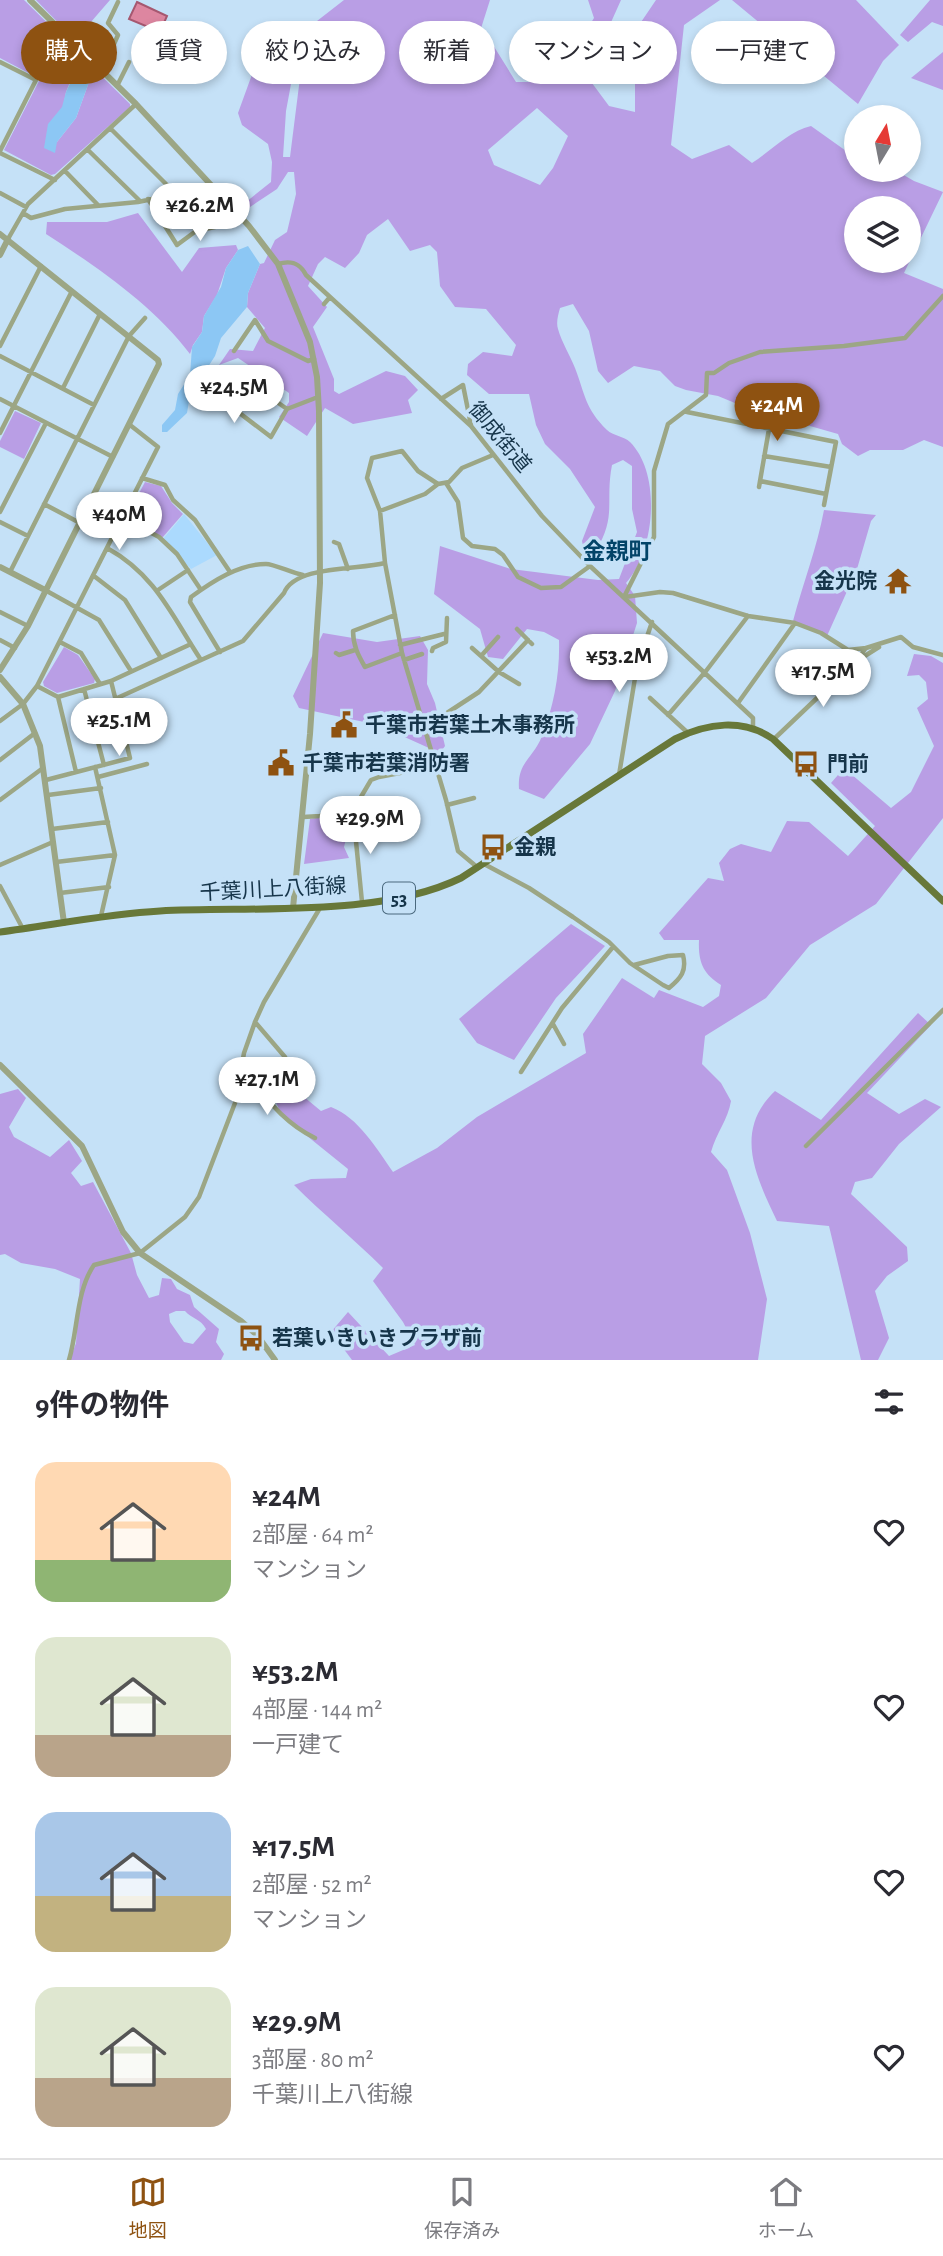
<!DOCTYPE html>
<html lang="ja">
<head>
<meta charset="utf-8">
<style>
  :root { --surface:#fff; --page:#f7f7f7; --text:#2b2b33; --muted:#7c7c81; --line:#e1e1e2; --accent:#8e5211 }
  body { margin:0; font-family:"Alegreya Sans","Noto Sans JP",sans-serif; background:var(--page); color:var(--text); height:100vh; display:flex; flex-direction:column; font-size:26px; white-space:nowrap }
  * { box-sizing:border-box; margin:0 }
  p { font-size:23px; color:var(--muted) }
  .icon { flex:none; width:38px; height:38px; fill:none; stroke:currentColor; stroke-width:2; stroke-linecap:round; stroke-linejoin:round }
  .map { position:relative; height:1360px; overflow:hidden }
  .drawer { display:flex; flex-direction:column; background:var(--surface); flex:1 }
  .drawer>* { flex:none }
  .guide { position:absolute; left:21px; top:21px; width:901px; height:63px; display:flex; gap:14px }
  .needle { width:46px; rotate:10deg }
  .controls { position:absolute; left:844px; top:105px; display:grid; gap:14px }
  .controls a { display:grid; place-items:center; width:77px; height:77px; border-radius:50%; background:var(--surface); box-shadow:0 4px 10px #0003; font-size:35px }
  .price { position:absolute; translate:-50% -60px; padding:0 16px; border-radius:24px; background:#fff; color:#222; font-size:23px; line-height:46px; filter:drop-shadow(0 2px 4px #0008) }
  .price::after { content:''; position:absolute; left:50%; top:42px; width:21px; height:16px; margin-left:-10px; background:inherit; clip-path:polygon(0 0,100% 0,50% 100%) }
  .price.on { background:var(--accent); color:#fff }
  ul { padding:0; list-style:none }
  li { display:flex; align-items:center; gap:21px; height:175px; padding:0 35px }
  li span { display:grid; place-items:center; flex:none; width:196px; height:140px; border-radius:21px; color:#555 }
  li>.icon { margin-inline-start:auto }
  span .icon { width:84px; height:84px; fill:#fffc; stroke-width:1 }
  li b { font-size:30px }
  h2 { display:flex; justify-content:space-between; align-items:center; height:84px; padding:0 35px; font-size:30px }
  .chip { padding:0 24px; border-radius:32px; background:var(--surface); box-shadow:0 4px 10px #0003; font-size:24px; line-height:63px }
  .chip.on { background:var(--accent); color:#fff }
  .tabs { display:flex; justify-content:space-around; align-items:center; height:98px; border-top:2px solid var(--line); background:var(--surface); font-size:19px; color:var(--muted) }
  .tabs a { display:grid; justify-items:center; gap:4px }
  .tabs .on { color:var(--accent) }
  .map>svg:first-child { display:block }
  .built { fill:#abdafe }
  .green { fill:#b99ee5; fill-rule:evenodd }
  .water { fill:#8cc7f4 }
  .building { fill:#dd86a0; stroke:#a65870; stroke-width:2 }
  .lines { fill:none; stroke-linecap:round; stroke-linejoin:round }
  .minor { stroke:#9ca685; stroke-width:4.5 }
  .tertiary { stroke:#9ca685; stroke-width:6 }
  .primary { stroke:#687839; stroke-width:7 }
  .labels { text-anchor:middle; stroke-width:7; stroke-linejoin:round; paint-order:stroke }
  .shield { fill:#c5e1f7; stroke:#4a697e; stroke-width:2 }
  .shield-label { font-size:19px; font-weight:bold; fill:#16354a }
  .street-label { font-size:21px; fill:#16354a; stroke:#c5e1f7 }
  .poi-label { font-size:21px; font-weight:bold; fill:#16354a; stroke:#c5e1f7; text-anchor:start }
  .neighbourhood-label { font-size:23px; font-weight:bold; fill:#024468; stroke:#c5e1f7 }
</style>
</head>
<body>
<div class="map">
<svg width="943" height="1360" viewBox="0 0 943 1360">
  <rect width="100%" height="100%" fill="#c5e1f7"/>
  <!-- built -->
  <path class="built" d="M184,514l33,41 -26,14 -28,-30z"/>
  <!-- green -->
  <path class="green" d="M0,0h24l106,104v3l-75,67 -4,1 -47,-25 36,-71 -40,-21zM79,60l14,11 -17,47 -19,24 9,-50z
    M36,0h74l-26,30 -6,13z
    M344,0h146l-14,44 17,1 23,37h24l23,-15 31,-49 -6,-18h33l-22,49 -10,30 20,27 26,6v-81l21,-31h64l-36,25 -13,120 21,14 37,-14 23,18c19,-12 37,-32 59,-37l45,32v12h39l19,11 29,11 -39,81 39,16v158l-19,-7 -21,10h-33l-12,6 -16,-12 -4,-10 -91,-26 -29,-12 -32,-6 -11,-4 -15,-15 -26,-5 -26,17 -10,-12 -9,-40 -16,-27 -13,4c-2,7 -4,15 -2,21 4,14 12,26 17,39 10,26 10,41 32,62 6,6 17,6 23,12 32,32 25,109 -4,141l9,13 2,27 -22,68 -25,53 -46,55 -25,-10c-2,-27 14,-30 23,-53 12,-30 18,-63 17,-96l-15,-8 -17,-3 -24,30 -15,-2 -8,-28 -46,-35 6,-48 71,23 87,11 21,-1 18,-47 -5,-23v-43l-9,-6 -11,5c-7,35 5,52 -16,85l-12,1 -2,-10 13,-34 -25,-38 -25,-25 -9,-19 -7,-31h-40l-22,-19 1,-11 15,-12 29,4 4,-11 -30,-36 -31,-2 -15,-21 -3,-34 -7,-7 -20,6 -22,-32 -21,16 -8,18 -14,15 -20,-11 -7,7 -10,22 19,21 -14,20 21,52v12l5,3 47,-23 19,5 13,14 -10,10 4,13 -59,11 -28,-16 -18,28 -28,-19 10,-15v-9l-51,-35 -19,7 11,-16 23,2 12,-23 -18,-21 1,-14 12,-29 4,-1 11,-23 12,-8 9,-38 -2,-22h-6l-11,17 -30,20 -6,-3 30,-24 1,-20 -4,-18 -26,-19 -4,-12 24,-66 23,-12 14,6 -13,70 -3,46h7l14,-111 13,-25zM537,108l31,28 -15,32 -13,17 -46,-20 -6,-15zM856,208h52v53h-52z
    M732,0h124l43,45 -16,16 -25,43z
    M930,0h13v26l-11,-4 -24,20 -8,-7z
    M943,52v38l-32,-12z
    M138,213l44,59 17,-24 37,-3 2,5 -12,18 -9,27 -13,21 -2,16 -9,13 -3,9c-37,-49 -93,-87 -144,-120l1,-12h60z
    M15,411l26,12 -17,36 -24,-12v-6z
    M145,482l16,4 11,17 11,11 -21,24 -33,-21 -1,-3z
    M824,510l52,5 -5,6 -14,48 -30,67 -34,-15c10,-38 24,-73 31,-111z
    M323,633l54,9 43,-6 8,14 -1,34 8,19 10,43 -5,7 -62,-28 -79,-17 -6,-12z
    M64,647l14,8 17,24 -1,4 -37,10 -13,-7 -1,-4z
    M914,654l17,2 12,7v155l-67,86 -66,41 -44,53 -61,38 -3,28 19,19 10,18c-3,19 -15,32 -20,51l16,18 23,63 17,66 -9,61h-406l-21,-28 17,-20 41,44 26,-11 -12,-23 -30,-41 10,-13c-29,-29 -60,-54 -89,-83l17,-6 35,-1 2,-9 -67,-54 -6,-16 17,-12 29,24 10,-4c27,10 46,42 62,65l44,-24 40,-31 109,-64 -3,-19 39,-56 32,20 5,-8 44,17 16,-11 2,-11c-18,-11 -23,-23 -22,-45h-35l-5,-7 49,-55 16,3 -5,-18 11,-14 11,-5 30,8 16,-31 22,1 39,34 27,-30 -44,-43 13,-15 47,40 20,-16 23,-46 -17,-38 11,-9 -2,-17 -7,-7 -12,1z
    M347,812l4,7 -7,28 5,11 -45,6 6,-45z
    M571,924l34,22 -49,52 -42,62 -37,-17 -18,-24z
    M918,1013l13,12 -64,68 32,21 26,-15 16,8 -42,37 -27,34 -17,4 -4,12 56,53 1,14 -21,15 -12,15 14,47 -11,22h-17l-32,-134 -52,-5c-21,-44 -44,-90 -2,-130l46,29z
    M18,1089l8,9 -17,29 5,10 36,20 19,-17 13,21 -11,12 10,13 12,-4 38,71 6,22 12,23 10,-3 3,-17 9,1 6,10 13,6 4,12 25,22 -3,13 8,12 -3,6h-151l6,-17 4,-64 -25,-10 -34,-6 -16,-9 -5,1v-161zM176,1311h9c7,8 16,8 21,18l-13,15 -9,-2 -14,-20 -1,-8z"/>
  <!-- water -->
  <path class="water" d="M82,58l11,13 -17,47 -19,24 -2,11 -11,-5 4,-24 14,-17 4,-15z
    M248,246l12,18 -12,29 -1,14 -26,31 -6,18 -25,39 -3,18 -20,19h-5v-7l13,-15 3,-16 12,-19 2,-28 10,-15 2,-16 17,-29 5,-19 12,-18z"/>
  <!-- building -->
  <path class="building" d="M137,2l30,14 -7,16 -31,-13z"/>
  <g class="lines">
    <!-- minor -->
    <path class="minor" d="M0,62l36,18 -36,71
      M102,71l16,-36 -10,-12 10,-21
      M117,86l12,-24
      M111,129l64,64
      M88,150l52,51
      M0,153l55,27
      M65,171l33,34
      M0,193l26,14
      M175,193l21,38
      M148,199l29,46 19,-14 28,-6 -23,-37
      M23,213l8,5 34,-9 73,-7 76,-16
      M8,239l20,-35 108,-100
      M278,264c13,-4 22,-1 28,11l165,151 71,90 48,50 163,152v10
      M324,304l6,-7
      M0,346l41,-80
      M234,351l21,-31 13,21 40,20 6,-2
      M0,356l94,49
      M219,382l10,-14 58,41
      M63,388l37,-74
      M212,392l59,45 16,-28 31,-12
      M0,399l113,58
      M441,399l22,-14 8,40
      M224,401l18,-24
      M687,412l149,30 -12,63
      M0,433l72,-142
      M764,456l67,11
      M142,478l23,7 8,15 22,20 35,52
      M760,481l66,13
      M446,483l12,19 5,36 9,8 23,3 8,6 15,22 23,11 20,-1 29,-21
      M438,484l-20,-13 -16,-20 -30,7 -5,20 13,33 5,52 17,90 44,147 12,51 19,16
      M759,487l10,-58
      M91,501l68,36 18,17 24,36
      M44,504l36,19
      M380,511l45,-17 13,-10 11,-2 13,-14 31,-13
      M0,512l46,-89
      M0,522l28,14
      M334,542l5,2 9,25
      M107,548c49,27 65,68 94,112
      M10,572l119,-236 16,-18
      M94,576l31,24 36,58
      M45,590l54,30 32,51
      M158,590l30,-20
      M624,597l30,-60v-66l14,-47 38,-29 1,-22h7l15,-10 31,-11 84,-6 61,-8 38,-42
      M625,597l35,-5 13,1 75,23 47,7 26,10 27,17 18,-2
      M0,612l28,14
      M395,615l-42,16c0,14 5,24 12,36l37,-14
      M517,629l15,15
      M0,640l15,8
      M60,642l21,11 19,31
      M400,645l44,-11
      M472,648l27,24 20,12
      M432,651l1,-3 13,-6 1,-24
      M220,652l-30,-50 1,-5c22,-16 48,-33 75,-33 8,0 26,9 37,11
      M336,653l3,2 16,-5
      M481,656l17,-19
      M860,659l19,-12
      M404,660l18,-6
      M37,686l21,11 53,-16 80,-37
      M84,689l20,76
      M58,697l18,75
      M650,698l38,35
      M115,699l128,-58 41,-48c11,-28 75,-23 101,-30
      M738,703l57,-80
      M448,712l12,18
      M668,715l38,-44 42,-55
      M0,721l23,-17 14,-18 121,-239 -28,-22
      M424,728l55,-36 49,-52
      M774,739l82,-78 10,-13 35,-11 12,10 30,8
      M0,760l35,-27
      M95,767l20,88 -14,61
      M619,775l18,-109 15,-44
      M98,777l49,-13
      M46,780l84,-22 -19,-77
      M48,795l53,-7
      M0,800l43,-32
      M447,805l27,-7
      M355,807l-2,4 9,91
      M303,817l17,-1 35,-9 16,-27 8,-3 57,-11
      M52,829l56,-7
      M56,862l59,-7
      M484,864l45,24 44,29 36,25 21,21 33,22 6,3c12,-10 18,-17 14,-33l-15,1 -34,9
      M0,865l53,-23
      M0,886l23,43
      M60,893l49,-6
      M255,1022l30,35
      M553,1024l11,20
      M241,1068c24,28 41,54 74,70
      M521,1072l41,-64 51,-61
      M806,1146l137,-136
      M69,1360c9,-30 7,-69 25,-95l46,-12 45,-36 14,-20 36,-94 9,-50 11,-31 9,-20 56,-94"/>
    <!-- tertiary -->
    <path class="tertiary" d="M30,0l106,104 113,122 29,38 32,78 7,35 2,34 1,172 -10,151 -17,174
      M0,234l158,126 1,4 -131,262 -28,44
      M0,255l8,-16
      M0,567l45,23
      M0,677l23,27 17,42 24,177
      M0,1065l82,81 41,86 17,21 101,68 16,14 18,25"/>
    <!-- primary -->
    <path class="primary" d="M0,932c53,-7 106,-18 160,-21 91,-5 219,7 301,-33l214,-139c32,-16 68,-21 98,0l170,162"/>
  </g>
  <!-- icons -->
  <defs>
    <g id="temple-bare" transform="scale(2.1)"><path d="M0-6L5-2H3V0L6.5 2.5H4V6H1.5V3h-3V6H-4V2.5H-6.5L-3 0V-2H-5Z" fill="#8e5211" stroke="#c5e1f7" stroke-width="2.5" paint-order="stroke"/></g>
    <g id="civic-bare" transform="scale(2.1)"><path d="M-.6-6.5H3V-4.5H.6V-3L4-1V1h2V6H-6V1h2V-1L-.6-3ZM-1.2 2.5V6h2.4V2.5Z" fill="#8e5211" stroke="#c5e1f7" stroke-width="2.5" paint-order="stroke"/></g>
    <g id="bus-bare" transform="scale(2.1)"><path d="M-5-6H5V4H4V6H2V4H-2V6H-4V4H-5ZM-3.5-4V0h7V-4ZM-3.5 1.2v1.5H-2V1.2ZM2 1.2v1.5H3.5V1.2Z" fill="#8e5211" stroke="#c5e1f7" stroke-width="2.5" paint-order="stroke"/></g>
  </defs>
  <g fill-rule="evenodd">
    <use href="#temple-bare" x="898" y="581"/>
    <use href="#civic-bare" x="344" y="725"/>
    <use href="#civic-bare" x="281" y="763"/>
    <use href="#bus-bare" x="806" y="764"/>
    <use href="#bus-bare" x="493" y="847"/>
    <use href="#bus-bare" x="251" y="1338"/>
  </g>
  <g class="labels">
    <!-- shield labels -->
    <rect class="shield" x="383" y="882.5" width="32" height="31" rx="5"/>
    <g class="shield-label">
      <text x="399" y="905">53</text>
    </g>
    <!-- street labels -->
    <g class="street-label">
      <text transform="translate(500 437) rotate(50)" y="7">御成街道</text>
      <text transform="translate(273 889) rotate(-3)" y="7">千葉川上八街線</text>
    </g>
    <!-- poi labels -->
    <g class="poi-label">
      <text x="877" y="588" text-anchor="end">金光院</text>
      <text x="365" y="732">千葉市若葉土木事務所</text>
      <text x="302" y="770">千葉市若葉消防署</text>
      <text x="827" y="771">門前</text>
      <text x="514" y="854">金親</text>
      <text x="272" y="1345">若葉いきいきプラザ前</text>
    </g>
    <!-- neighbourhood labels -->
    <g class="neighbourhood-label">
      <text x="617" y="559">金親町</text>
    </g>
  </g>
</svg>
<div class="controls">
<a><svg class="needle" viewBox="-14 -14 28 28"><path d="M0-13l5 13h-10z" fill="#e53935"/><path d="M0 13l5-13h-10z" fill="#7c7c81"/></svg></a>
<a><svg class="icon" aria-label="layers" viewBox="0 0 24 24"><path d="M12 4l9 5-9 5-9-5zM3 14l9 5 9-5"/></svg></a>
</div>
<b class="price" style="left:200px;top:243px">¥26.2M</b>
<b class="price" style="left:234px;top:425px">¥24.5M</b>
<b class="price on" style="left:777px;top:443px">¥24M</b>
<b class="price" style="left:119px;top:552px">¥40M</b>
<b class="price" style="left:619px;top:694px">¥53.2M</b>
<b class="price" style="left:823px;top:709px">¥17.5M</b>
<b class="price" style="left:119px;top:758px">¥25.1M</b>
<b class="price" style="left:370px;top:856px">¥29.9M</b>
<b class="price" style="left:267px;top:1117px">¥27.1M</b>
<div class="guide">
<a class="chip on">購入</a>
<a class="chip">賃貸</a>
<a class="chip">絞り込み</a>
<a class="chip">新着</a>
<a class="chip">マンション</a>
<a class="chip">一戸建て</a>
</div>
</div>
<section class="drawer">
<h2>9件の物件<svg class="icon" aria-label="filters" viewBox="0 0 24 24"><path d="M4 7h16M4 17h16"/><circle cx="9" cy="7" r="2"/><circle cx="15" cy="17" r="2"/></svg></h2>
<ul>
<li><span style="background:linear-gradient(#ffd9b3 70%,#8fb573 0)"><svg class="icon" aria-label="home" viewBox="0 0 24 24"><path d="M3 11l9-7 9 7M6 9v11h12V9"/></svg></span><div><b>¥24M</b><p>2部屋 · 64 m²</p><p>マンション</p></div><svg class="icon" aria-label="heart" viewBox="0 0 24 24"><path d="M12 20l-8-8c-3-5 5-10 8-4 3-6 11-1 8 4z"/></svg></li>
<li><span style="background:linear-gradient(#dfe7d0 70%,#b9a48a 0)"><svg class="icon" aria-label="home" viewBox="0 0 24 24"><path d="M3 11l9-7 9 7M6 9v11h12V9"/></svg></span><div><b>¥53.2M</b><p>4部屋 · 144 m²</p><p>一戸建て</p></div><svg class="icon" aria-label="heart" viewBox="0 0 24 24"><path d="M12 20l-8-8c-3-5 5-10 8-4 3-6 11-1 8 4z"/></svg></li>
<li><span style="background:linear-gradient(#a9c7e8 60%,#c2b280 0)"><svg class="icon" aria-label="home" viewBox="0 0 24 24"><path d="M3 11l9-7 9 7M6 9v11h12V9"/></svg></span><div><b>¥17.5M</b><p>2部屋 · 52 m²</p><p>マンション</p></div><svg class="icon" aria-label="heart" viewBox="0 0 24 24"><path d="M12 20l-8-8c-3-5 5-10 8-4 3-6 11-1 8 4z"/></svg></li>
<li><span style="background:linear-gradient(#dfe7d0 65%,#b9a48a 0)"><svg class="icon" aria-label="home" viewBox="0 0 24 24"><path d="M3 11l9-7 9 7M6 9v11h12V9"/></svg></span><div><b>¥29.9M</b><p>3部屋 · 80 m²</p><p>千葉川上八街線</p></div><svg class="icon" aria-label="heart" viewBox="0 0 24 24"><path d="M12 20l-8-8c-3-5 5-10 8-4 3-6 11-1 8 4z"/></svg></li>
</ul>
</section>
<nav class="tabs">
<a class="on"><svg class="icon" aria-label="map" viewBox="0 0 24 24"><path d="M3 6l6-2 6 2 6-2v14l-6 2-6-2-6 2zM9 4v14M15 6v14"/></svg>地図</a>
<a><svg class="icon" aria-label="saved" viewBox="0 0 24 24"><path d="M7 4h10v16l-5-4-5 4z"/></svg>保存済み</a>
<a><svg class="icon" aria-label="home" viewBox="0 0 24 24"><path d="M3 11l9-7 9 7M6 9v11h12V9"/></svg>ホーム</a>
</nav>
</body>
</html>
